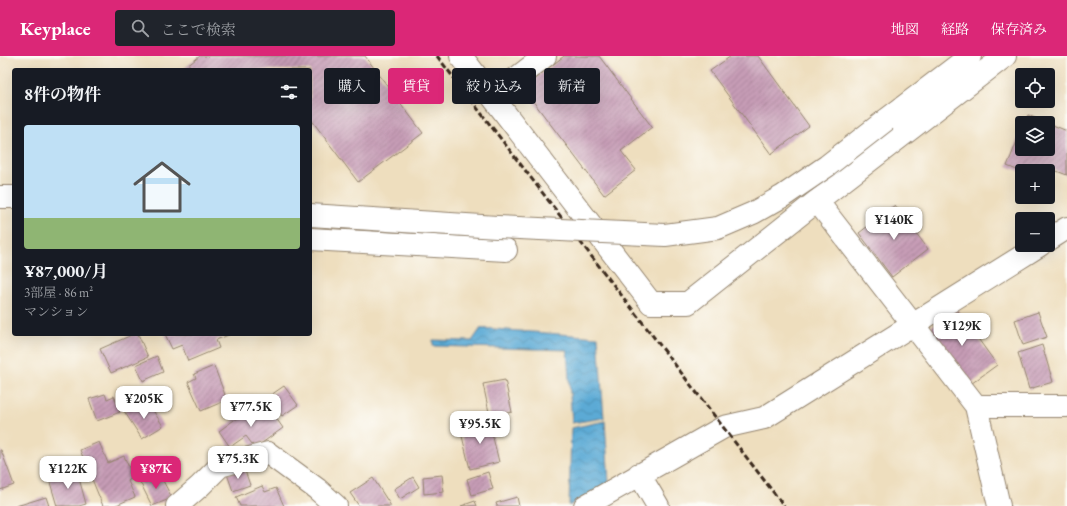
<!DOCTYPE html>
<html lang="ja">
<head>
<meta charset="utf-8">
<style>
  :root { --surface:#171b24; --page:#20242c; --text:#f1f3f6; --muted:#9ea1a6; --line:#363941; --accent:#db2777 }
  body { margin:0; font-family:"EB Garamond","Noto Serif JP",serif; background:var(--page); color:var(--text); height:100vh; display:flex; flex-direction:column; font-size:15px; white-space:nowrap }
  * { box-sizing:border-box; margin:0 }
  p { font-size:13px; color:var(--muted) }
  .icon { flex:none; width:22px; height:22px; fill:none; stroke:currentColor; stroke-width:2; stroke-linecap:round; stroke-linejoin:round }
  .map { position:relative; flex:1; overflow:hidden }
  .panel { position:absolute; left:12px; top:12px; width:300px; height:268px; display:flex; flex-direction:column; background:var(--surface); border-radius:4px; box-shadow:0 4px 16px #0002 }
  .panel>* { flex:none }
  .hud { position:absolute; left:324px; top:12px; width:380px; height:36px; display:flex; gap:8px }
  .buttons { position:absolute; left:1015px; top:12px; display:grid; gap:8px }
  .buttons a { display:grid; place-items:center; width:40px; height:40px; border-radius:4px; background:var(--surface); box-shadow:0 4px 16px #0002; font-size:20px }
  .price { position:absolute; translate:-50% -34px; padding:0 9px; border-radius:8px; background:#fff; color:#222; font-size:13px; line-height:26px; filter:drop-shadow(0 1px 2px #0008) }
  .price::after { content:''; position:absolute; left:50%; top:24px; width:12px; height:9px; margin-left:-6px; background:inherit; clip-path:polygon(0 0,100% 0,50% 100%) }
  .price.on { background:var(--accent); color:#fff }
  ul { padding:0; list-style:none }
  li { display:grid; align-content:center; gap:8px; height:212px; padding:0 12px }
  li+li { border-top:1px solid var(--line) }
  li span { display:grid; place-items:center; height:124px; border-radius:4px; color:#555 }
  li>.icon { margin-inline-start:auto }
  span .icon { width:72px; height:72px; fill:#fffc; stroke-width:1 }
  li b { font-size:17px }
  h2 { display:flex; justify-content:space-between; align-items:center; height:48px; padding:0 12px; font-size:17px }
  .pill { padding:0 14px; border-radius:4px; background:var(--surface); box-shadow:0 4px 16px #0002; font-size:14px; line-height:36px }
  .pill.on { background:var(--accent); color:#fff }
  header { display:flex; align-items:center; gap:24px; box-sizing:border-box; height:56px; padding:0 20px; background:var(--accent); color:#fff }
  header strong { font-size:19px }
  nav { display:flex; gap:22px; margin-inline-start:auto; font-size:14px }
  .search { width:280px; height:36px; background:var(--page); display:flex; align-items:center; gap:10px; box-sizing:border-box; padding:0 14px; border-radius:4px; color:var(--muted); font-size:15px }
  .map>svg:first-child { display:block }
  .water { fill:url(#water-waves); stroke:#4b6a7a }
  .building { fill:url(#building-hatch) }
  .lines { fill:none; stroke-linecap:round; stroke-linejoin:round }
  .minor-casing { stroke:#94846e; stroke-width:24 }
  .minor { stroke:#fff; stroke-width:22 }
  .rail { stroke:#3b2a1e; stroke-width:3; stroke-dasharray:6 3; stroke-linecap:butt }
  .minor-bridge-casing { stroke:#94846e; stroke-width:24; stroke-linecap:butt }
  .minor-bridge { stroke:#fff; stroke-width:22 }
</style>
</head>
<body>
<header>
<strong>Keyplace</strong>
<div class="search"><svg class="icon" aria-label="search" viewBox="0 0 24 24"><circle cx="10" cy="10" r="6"/><path d="M15 15l6 6"/></svg>ここで検索</div>
<nav><a>地図</a><a>経路</a><a>保存済み</a></nav>
</header>
<div class="map">
<svg width="1067" height="450" viewBox="0 0 1067 450">
  <defs>
    <pattern id="water-waves" width="16" height="10" patternUnits="userSpaceOnUse"><rect width="16" height="10" fill="#5baad5"/><path d="M0 5q4-4 8 0t8 0" fill="none" stroke="#4c8bac"/></pattern>
    <pattern id="building-hatch" width="6" height="6" patternUnits="userSpaceOnUse"><rect width="6" height="6" fill="#c69cb6"/><path d="M-1 1l2-2M0 6l6-6M5 7l2-2" fill="none" stroke="#a27f93"/></pattern>
  </defs>
  <rect width="100%" height="100%" fill="#fdfcf7"/>
  <filter id="ink" filterUnits="userSpaceOnUse"><feTurbulence type="fractalNoise" baseFrequency=".025" numOctaves="2"/><feDisplacementMap in="SourceGraphic" scale="8" xChannelSelector="R" yChannelSelector="G"/><feConvolveMatrix kernelMatrix="1 2 1 2 8 2 1 2 1" color-interpolation-filters="sRGB"/></filter>
  <filter id="wash" filterUnits="userSpaceOnUse"><feTurbulence type="fractalNoise" baseFrequency=".012" numOctaves="4" result="noise"/><feDisplacementMap in="SourceGraphic" scale="16" xChannelSelector="R" yChannelSelector="G"/><feGaussianBlur stdDeviation="0.9" result="paint"/><feColorMatrix in="noise" values="0 0 0 0 0 0 0 0 0 0 0 0 0 0 0 0 0 1.4 0 .05"/><feComposite in="paint" operator="in"/></filter>
  <g filter="url(#wash)">
    <rect width="100%" height="100%" fill="#eedebe"/>
    <!-- water -->
    <path class="water" d="M481,272l117,9 6,81 -32,5 -5,-73 -134,-4v-6l39,1z
      M605,365l4,62 -40,23 2,-78z"/>
    <g id="blocks">
      <!-- building -->
      <path class="building" d="M200,0h165l58,77 -65,49 -48,-64v-48h-128z
        M564,0h35l53,71 -31,24 15,19 -32,25 -81,-107z
        M731,0h27l51,70 -38,28 -61,-83z
        M1028,59l19,8h-23z
        M1048,67l19,8v44l-21,-8 -2,4 -22,1 -15,-6 15,-37v20h26z
        M895,149l33,44 -36,28 -33,-44z
        M956,252l41,57 -29,21 -41,-56z
        M1038,256l9,25 -24,8 -8,-25z
        M134,278h4l10,23 -37,16 -11,-24z
        M165,278h66l-15,6 3,8 -31,13 -6,-16 -10,4z
        M1042,289l11,37 -24,7 -11,-36z
        M157,300l6,16 -20,9 -7,-16z
        M214,310l13,34 -26,11 -13,-29 8,-4 -2,-4z
        M505,324l7,32 -22,5 -7,-33z
        M284,330l14,19 -16,11 -14,-19z
        M105,338l2,5 7,-3 6,16 -23,9 -8,-22z
        M137,347l4,6 8,-5 14,22 -21,13 -18,-28z
        M252,351l8,11 11,-7 12,17 -28,20 -9,-12 -16,11 -11,-16z
        M489,365l10,41 -29,7 -10,-41z
        M99,386l9,21 16,-7 9,21 -5,4 7,16 -21,9h-11l-23,-56z
        M0,394h1l13,35 -14,5z
        M244,412l6,17 -17,6 -6,-17z
        M77,415l9,33 -7,2h-22l-8,-27z
        M488,416l5,17 -21,6 -5,-16z
        M159,417l13,25 -20,8 -12,-24z
        M442,419l2,17 -20,2 -1,-17z
        M413,421l6,10 -19,12 -6,-10z
        M373,422l18,28h-32l-9,-13z
        M262,430l3,6 11,-4 8,18h-44l-4,-9z
        M46,441l3,9h-33z
        M517,441l2,9h-22l-1,-3z
        M475,445l2,5h-16z"/>
    </g>
  </g>
  <g filter="url(#ink)">
    <use href="#blocks" fill-opacity="0" stroke="#94846e" stroke-width="1"/>
    <g class="lines">
      <!-- minor casing -->
      <g class="minor-casing">
        <path id="minor" d="M461,0l190,247h37l129,-102 159,205 23,100
          M493,40l52,-40
          M886,64l84,-64
          M0,141h14
          M817,145l188,-145
          M310,183l196,11
          M1048,184l19,-12
          M976,350h91
          M639,418l19,32
          M177,450l23,-20 20,-20 48,-13 49,36 19,17
          M585,450l139,-79 40,-9 276,-173"/>
      </g>
      <!-- minor -->
      <use href="#minor" class="minor"/>
      <!-- rail -->
      <path class="rail" d="M437,0l347,450"/>
      <!-- minor-bridge casing -->
      <g class="minor-bridge-casing">
        <path id="minor-bridge" d="M310,159l187,12 168,8 53,-7 35,-15 30,-17 44,-30 59,-46"/>
      </g>
      <!-- minor-bridge -->
      <use href="#minor-bridge" class="minor-bridge"/>
    </g>
  </g>
</svg>
<div class="buttons">
<a><svg class="icon" aria-label="locate" viewBox="0 0 24 24"><circle cx="12" cy="12" r="6"/><path d="M12 2v4M12 18v4M2 12h4M18 12h4"/></svg></a>
<a><svg class="icon" aria-label="layers" viewBox="0 0 24 24"><path d="M12 4l9 5-9 5-9-5zM3 14l9 5 9-5"/></svg></a>
<a>+</a>
<a>−</a>
</div>
<b class="price" style="left:894px;top:185px">¥140K</b>
<b class="price" style="left:962px;top:291px">¥129K</b>
<b class="price" style="left:144px;top:364px">¥205K</b>
<b class="price" style="left:251px;top:372px">¥77.5K</b>
<b class="price" style="left:480px;top:389px">¥95.5K</b>
<b class="price" style="left:238px;top:424px">¥75.3K</b>
<b class="price" style="left:68px;top:434px">¥122K</b>
<b class="price on" style="left:156px;top:434px">¥87K</b>
<div class="hud">
<a class="pill">購入</a>
<a class="pill on">賃貸</a>
<a class="pill">絞り込み</a>
<a class="pill">新着</a>
</div>
<section class="panel">
<h2>8件の物件<svg class="icon" aria-label="filters" viewBox="0 0 24 24"><path d="M4 7h16M4 17h16"/><circle cx="9" cy="7" r="2"/><circle cx="15" cy="17" r="2"/></svg></h2>
<ul>
<li><span style="background:linear-gradient(#bfe0f5 75%,#8fb573 0)"><svg class="icon" aria-label="home" viewBox="0 0 24 24"><path d="M3 11l9-7 9 7M6 9v11h12V9"/></svg></span><div><b>¥87,000/月</b><p>3部屋 · 86 m²</p><p>マンション</p></div></li>
</ul>
</section>
</div>
</body>
</html>
